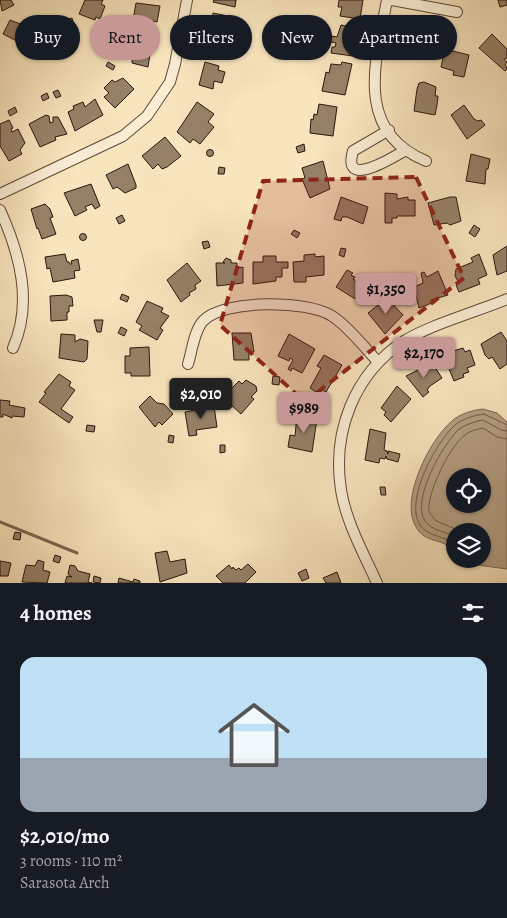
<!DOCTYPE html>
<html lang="en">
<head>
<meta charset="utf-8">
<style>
  :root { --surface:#171b24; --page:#20242c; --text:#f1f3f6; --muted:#9ea1a6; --line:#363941; --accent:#c59692 }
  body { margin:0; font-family:Alegreya,serif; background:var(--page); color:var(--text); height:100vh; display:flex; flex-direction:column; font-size:19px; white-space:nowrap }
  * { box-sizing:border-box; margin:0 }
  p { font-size:16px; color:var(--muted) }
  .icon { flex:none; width:28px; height:28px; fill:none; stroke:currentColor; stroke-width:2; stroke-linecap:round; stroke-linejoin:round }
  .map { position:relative; height:583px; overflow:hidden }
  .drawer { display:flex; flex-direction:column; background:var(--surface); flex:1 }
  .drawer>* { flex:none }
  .guide { position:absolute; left:15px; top:15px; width:478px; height:45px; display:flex; gap:10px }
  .buttons { position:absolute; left:446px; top:468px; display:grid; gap:10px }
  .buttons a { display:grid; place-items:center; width:45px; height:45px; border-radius:50%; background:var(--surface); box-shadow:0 1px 4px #0004; font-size:25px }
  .price { position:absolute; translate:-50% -42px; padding:0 11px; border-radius:5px; background:var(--accent); color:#111; font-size:16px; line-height:32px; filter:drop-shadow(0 1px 2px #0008) }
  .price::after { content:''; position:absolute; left:50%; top:30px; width:15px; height:11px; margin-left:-8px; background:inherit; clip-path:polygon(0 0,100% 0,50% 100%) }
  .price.active { background:#222; color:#fff }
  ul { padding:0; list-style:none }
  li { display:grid; align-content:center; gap:10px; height:265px; padding:0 20px }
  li+li { border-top:1px solid var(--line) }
  li span { display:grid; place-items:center; height:155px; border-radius:15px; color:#555 }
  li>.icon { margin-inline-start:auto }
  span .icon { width:90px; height:90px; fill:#fffc; stroke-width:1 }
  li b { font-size:21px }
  h2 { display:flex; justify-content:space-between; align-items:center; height:60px; padding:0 20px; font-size:21px }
  .pill { padding:0 18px; border-radius:22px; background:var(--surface); box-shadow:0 1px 4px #0004; font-size:18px; line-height:45px }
  .pill.active { background:var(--accent); color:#111 }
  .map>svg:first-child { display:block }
  .water { fill:#b39e81; stroke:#7d6752; fill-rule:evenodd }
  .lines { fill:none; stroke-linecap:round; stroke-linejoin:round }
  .shore { stroke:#705a46; stroke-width:1 }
  .stream { stroke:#7d6752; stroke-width:3 }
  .building { fill:#968168; stroke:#2c150c }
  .street-casing { stroke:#5f4938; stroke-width:12 }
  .street { stroke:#faedd4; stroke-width:10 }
  .marked { fill:#8f2418; fill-opacity:0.2; stroke:#8f2418; stroke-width:4; stroke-dasharray:10 6; stroke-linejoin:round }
</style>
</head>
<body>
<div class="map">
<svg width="507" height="583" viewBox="0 0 507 583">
  <rect width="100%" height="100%" fill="#f8e4bd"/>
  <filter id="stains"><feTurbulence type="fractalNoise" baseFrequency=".004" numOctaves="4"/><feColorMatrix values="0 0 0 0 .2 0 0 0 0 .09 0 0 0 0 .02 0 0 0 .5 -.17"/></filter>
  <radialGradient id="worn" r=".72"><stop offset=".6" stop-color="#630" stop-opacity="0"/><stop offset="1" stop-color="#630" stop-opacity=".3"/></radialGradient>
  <!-- water -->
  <path class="water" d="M483,409l14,4 10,9v147l-37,-5 -11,-5h23v-28h-27v24c-2,-3 -4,-7 -7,-9 -9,-7 -24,-4 -32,-19 -17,-27 14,-88 36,-106 7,-7 21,-11 31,-12zM455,476h27v28h-27z"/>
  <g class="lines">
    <!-- shore -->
    <path class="shore" d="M460,531l-24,-10 -7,-9c-3,-17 21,-67 36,-77 4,-4 13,-6 18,-7l14,9 10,2
      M455,537c-10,-6 -23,-6 -30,-16 -14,-21 17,-75 33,-91 6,-5 18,-9 25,-10l18,10 6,1
      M455,546c-8,-11 -26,-8 -35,-21 -16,-24 16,-83 35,-100 7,-6 20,-10 29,-11l23,11"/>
    <!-- stream -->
    <path class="stream" d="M0,522l77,31"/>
  </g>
  <!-- building -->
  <path class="building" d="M0,0h11l3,5 -12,6z
    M85,0h18l-2,4 4,2 -5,13 -4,-2 -1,3 -16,-6z
    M214,0h22l-1,7 -22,-5z
    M339,0h24l-3,19 -20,-3 2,-9h-4z
    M498,0h9v5l-7,2z
    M136,3l24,3 -3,16 -4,-1 -1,6 -8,-1 1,-7 -4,-1 -3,5 -5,-3z
    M213,13l15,3 -1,7 7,1 -2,10 -7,-1 -2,14 -13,-2z
    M72,18l7,23 -14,7 -3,-10 -8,3 -5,-16z
    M10,20l21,8 -1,3 10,5 -7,13 -30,-15z
    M341,25l15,3 -3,28 -22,-3 1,-6h3l1,-4 -5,-1 1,-6 5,1z
    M411,31l7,1 -1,2 15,1 -3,23 -19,-1 1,-6 -9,-1 2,-18 7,1z
    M492,34l15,15v9l-3,1 3,3 -2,2 2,5 -2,2 -26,-23z
    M134,38l18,3 -4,26 -16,-4z
    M445,49l24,6 -5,22 -11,-2 1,-4 -13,-4z
    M108,62l7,4 -2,4 -7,-4z
    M205,62l14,4 -1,4 7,2 -3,11 -8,-2 -1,8 -14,-4z
    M342,62l10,2 -7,31 -23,-4 4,-19 3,1 2,-9 10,1z
    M123,78l11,11 -19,19 -11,-11 5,-4 -5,-5 8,-8 3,2z
    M424,82l12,5 -1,9h3l-1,9 -2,10 -21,-4 3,-22 2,-6z
    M58,90l3,6 -5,2 -3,-6z
    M47,93l2,5 -6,3 -2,-5z
    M95,99l8,16 -28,16 -7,-19 6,-3 -1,-3 10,-4 2,5z
    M197,102l17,12 -6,8 6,5 -14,17 -7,-5 -3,4 -13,-11z
    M319,104l18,3 -4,29 -23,-3 1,-14 2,1 1,-6 3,1z
    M464,105l10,14 4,2 3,-1 4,5 -18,14 -16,-24z
    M15,107l2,5 -7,4 -2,-5z
    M46,115l3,1 1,7 3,-1v-5h5l9,17 -12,3 1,3 -16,7 -11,-23z
    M9,120l4,8 -2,1 1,3 6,-3 7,14 -5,7 2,4 -13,7 -9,-15v-22z
    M165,137l16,19 -14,11 -5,2 -4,-5 -5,5 -11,-13z
    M304,144l1,7 -7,2 -2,-6z
    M206.5 153a3.5 3.5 0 1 1 7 0a3.5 3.5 0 1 1-7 0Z
    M471,154l19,5 -2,10h-2l-1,15 -19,-3z
    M323,161l7,28 -20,9 -8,-19 3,-1 -3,-10z
    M128,164l8,21v3l-11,5 -8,-6 -4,2 -7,-14z
    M219,167l6,1 -1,6h-6z
    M91,184l9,22 -5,3 -3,-5 -7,3 2,3 -12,6 -11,-23z
    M385,193l12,1v5l11,-2v3h7v16h-18v2h-5v5h-7z
    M341,197l27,10 -5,17 -16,-7h-5l-1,4 -7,-2z
    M450,197h6l5,24 -11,4 -3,-2 -13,2 -6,-22z
    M45,204l5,5 3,8 -3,1 6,16 -14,5 -4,-11 -1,1 -6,-20z
    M122,215l3,6 -6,3 -3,-6z
    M474,225l6,4 -5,8 -6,-4z
    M294,230l6,3 -3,5 -6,-4z
    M79.5 237a3.5 3.5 0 1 1 7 0a3.5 3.5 0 1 1-7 0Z
    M208,241l2,6 -6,2 -2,-7z
    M507,246v25l-10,4 -4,-20z
    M341,248l5,1 -2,8 -5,-2z
    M65,254l2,8h2l1,2h2l-1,-3 7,-2 2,11 -6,1 1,7 -22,4 -3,-14 -3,1 -2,-12z
    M315,254v3l9,-1v19l-18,2v5h-12l-1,-20 11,-1v-6z
    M479,254l8,21 -9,4 2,5 -21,8 -3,-7 3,-2 -4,-7 1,-7 17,-7 -2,-4z
    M263,256h13v6h12v6h-6v9h-6v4l-23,3v-22h10z
    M226,258l5,2v3h6v5l6,-1v16l-26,3 -1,-23h9l-2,-1z
    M187,263l14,18 -6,4 1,4 -7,4 1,2 -9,7 -14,-22z
    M347,270l6,3 -2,2 4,2 -2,2 16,11 -9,12 -24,-15z
    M438,271l10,24 -17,5 1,3 -13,5 -5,-21 9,-4 -2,-10 3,-1 3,5z
    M400,282l4,11 -5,2 -5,-11z
    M122,294l7,3 -2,5 -7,-3z
    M66,295l6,2 1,9h-4v6h-2v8l-16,1 -1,-25z
    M387,298l16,17 -18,19 -17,-21z
    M147,301l16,7 -2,4 8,4 -9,12 3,2 -6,10 -18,-10 3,-4 -6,-4z
    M94,320h9l-2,12h-4z
    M121,327l6,3 -3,6 -6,-3z
    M501,332l6,9v23l-7,5 -8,-12 -3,2 -4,-4 -4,-11z
    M232,333h19l3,19h-5v8h-15z
    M61,334l14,1v7l5,-3 8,2 -1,18 -3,3 -25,-4z
    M289,334l26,15 -13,24 -10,-5 -1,3 -3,-2 5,-9 -3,-2 -1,3 -11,-5z
    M149,347l1,29h-19v-3h-6v-17h5v-8z
    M463,348l2,4 5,-2 5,15 -8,3 2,4 -6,2 1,3 -10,4 -11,-27z
    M324,355l18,10 -16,27 -4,-2 -3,4 -9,-6 11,-20 -4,-2z
    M426,366l2,3 6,-3 8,12 -12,8 -3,4 2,2 -6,5 -17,-21z
    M59,374l12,8 -2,4 6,4 -14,19 12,8 -4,6 -30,-21 7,-9 -2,-1z
    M273,376l7,1 -1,8 -7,-1z
    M246,380l10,6 1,5 -6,6 3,2 -13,15 -11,-10 2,-2 -7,-7 14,-14 3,3z
    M397,386l14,13 -20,23 -7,-7 2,-3 -5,-4z
    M150,396l7,7 7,1 9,10 -11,11 -3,-3 -4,5 -16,-20z
    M297,397l5,3 -3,6 -5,-2z
    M0,400l10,1 -1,4 16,3 -1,9 -12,-1v2l-9,-4v3h-3z
    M214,406l3,21 -21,3 1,5 -8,1 -4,-24z
    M297,415l20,4 -5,33 -24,-5 2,-12 5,1z
    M87,425l8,1 -1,6 -8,-1z
    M370,429l16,4 -2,17 3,1 1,3v-3l12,3 -2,8 -11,-3 -1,-3 -1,3 -5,-1 -1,5 -14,-3z
    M169,435l5,1 -1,7 -5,-1z
    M220,445h5v7l-5,1z
    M380,487h5l1,8h-5z
    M15,532l6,1 -1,7 -7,-1z
    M167,551l3,11 15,-3 2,14 -27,9 -5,-29z
    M55,555l6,2 -2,6 -6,-2z
    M38,560l6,2 -1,8 7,2 -3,11 -25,-1 4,-17 9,1z
    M0,561l11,2 -3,13h-8z
    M248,564l8,8 -11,11h-22l-7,-7 13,-11 3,4 1,-2 3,3 3,-2 2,2z
    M70,565l5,1 3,5 12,3 -2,8 4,1h-27l2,-7 5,1 -4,-3z
    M306,569l3,9 -7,3 -4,-8z
    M337,572l4,11h-15l-3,-5z
    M94,576l7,2 -1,5 -7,-1z
    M119,578l14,4 1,-3 6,2v2h-22z"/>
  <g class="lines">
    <!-- street casing -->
    <g class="street-casing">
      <path id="street" d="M387,0c-11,60 -34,131 39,161
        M392,0l65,12
        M389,130l-36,21c-12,40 42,5 53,-1
        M0,194l123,-58 24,-20 23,-34 5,-18 12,-64
        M0,210c20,44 33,93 13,138
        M188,364c4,-13 6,-33 15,-43 21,-22 104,-21 129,-5 16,10 33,32 46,46
        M377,583c-13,-29 -31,-61 -36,-93 -9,-58 13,-116 63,-149 28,-17 72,-29 103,-42"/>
    </g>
    <!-- street -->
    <use href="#street" class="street"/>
  </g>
  <!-- marked area -->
  <path class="marked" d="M416,177l48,101 -159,124 -85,-77 43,-144z"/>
  <rect width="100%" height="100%" filter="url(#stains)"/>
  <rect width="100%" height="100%" fill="url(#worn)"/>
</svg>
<div class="buttons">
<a><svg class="icon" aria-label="locate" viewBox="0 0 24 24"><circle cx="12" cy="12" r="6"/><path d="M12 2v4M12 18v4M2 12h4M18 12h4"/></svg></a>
<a><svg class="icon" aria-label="layers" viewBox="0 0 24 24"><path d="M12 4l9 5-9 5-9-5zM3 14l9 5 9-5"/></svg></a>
</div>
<b class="price" style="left:386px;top:315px">$1,350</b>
<b class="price" style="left:424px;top:379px">$2,170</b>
<b class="price active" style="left:201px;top:420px">$2,010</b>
<b class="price" style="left:304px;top:434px">$989</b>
<div class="guide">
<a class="pill">Buy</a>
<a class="pill active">Rent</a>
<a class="pill">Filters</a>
<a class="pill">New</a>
<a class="pill">Apartment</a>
</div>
</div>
<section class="drawer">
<h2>4 homes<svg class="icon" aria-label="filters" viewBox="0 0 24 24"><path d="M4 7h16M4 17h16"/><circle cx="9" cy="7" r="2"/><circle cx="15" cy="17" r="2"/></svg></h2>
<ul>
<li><span style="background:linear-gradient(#bfe0f5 65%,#9aa5b1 0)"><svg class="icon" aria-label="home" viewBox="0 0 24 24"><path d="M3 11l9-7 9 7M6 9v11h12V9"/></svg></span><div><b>$2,010/mo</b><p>3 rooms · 110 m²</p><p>Sarasota Arch</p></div></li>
</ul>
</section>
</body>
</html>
